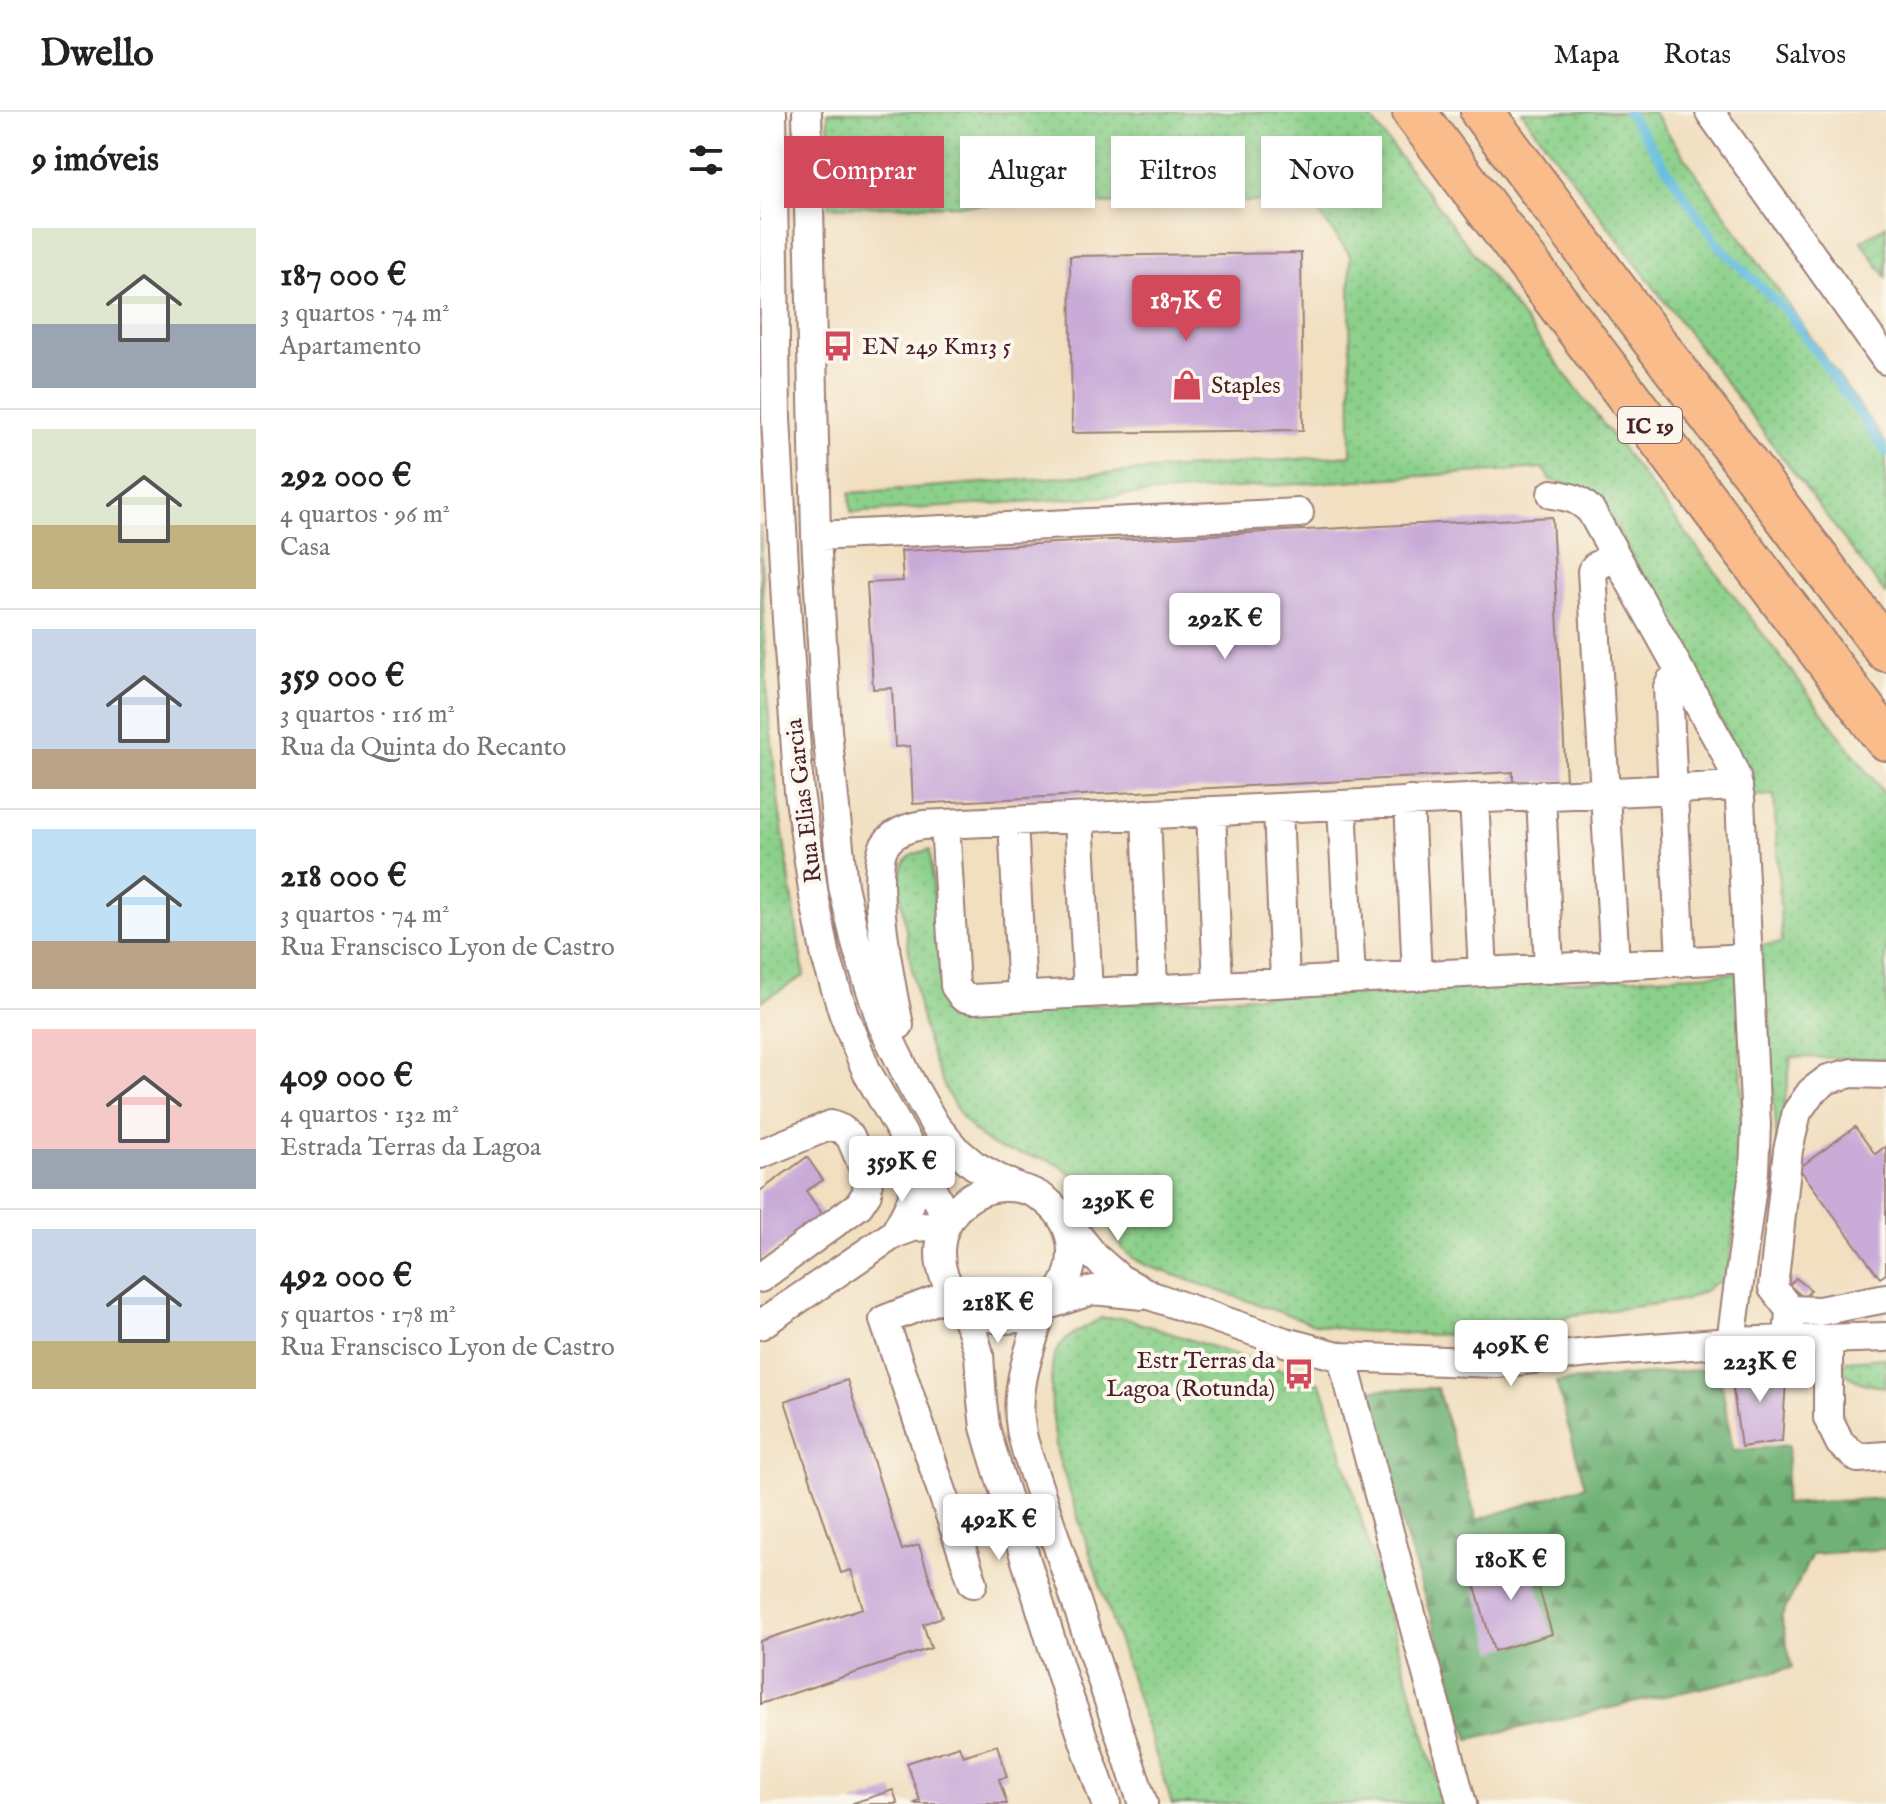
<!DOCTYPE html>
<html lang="pt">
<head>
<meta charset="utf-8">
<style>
  :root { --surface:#fff; --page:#f2f2f2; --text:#222; --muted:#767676; --line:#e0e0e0; --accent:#d1495b }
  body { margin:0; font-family:"IM FELL English",serif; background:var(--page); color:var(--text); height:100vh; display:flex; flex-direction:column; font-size:30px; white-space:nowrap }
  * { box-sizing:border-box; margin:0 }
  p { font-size:26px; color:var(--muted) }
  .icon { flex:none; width:44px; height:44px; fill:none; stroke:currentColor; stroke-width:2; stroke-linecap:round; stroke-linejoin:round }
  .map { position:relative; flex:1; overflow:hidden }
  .details { display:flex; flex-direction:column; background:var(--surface); width:760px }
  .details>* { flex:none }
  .guide { position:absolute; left:24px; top:24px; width:760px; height:72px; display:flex; gap:16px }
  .price { position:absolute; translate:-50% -68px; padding:0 18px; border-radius:8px; background:#fff; color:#222; font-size:26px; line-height:52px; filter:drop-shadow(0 2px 4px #0008) }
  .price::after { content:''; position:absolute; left:50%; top:48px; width:24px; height:18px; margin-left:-12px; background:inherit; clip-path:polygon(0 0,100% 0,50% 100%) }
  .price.on { background:var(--accent); color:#fff }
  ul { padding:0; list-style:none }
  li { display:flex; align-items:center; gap:24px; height:200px; padding:0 32px }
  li+li { border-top:2px solid var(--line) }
  li span { display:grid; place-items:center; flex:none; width:224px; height:160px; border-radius:0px; color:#555 }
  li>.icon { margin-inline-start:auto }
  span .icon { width:96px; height:96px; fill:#fffc; stroke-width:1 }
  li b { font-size:34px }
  h2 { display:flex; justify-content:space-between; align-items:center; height:96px; padding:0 32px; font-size:34px }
  .chip { padding:0 28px; border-radius:0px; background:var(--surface); box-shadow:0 4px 12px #0003; font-size:28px; line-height:72px }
  .chip.on { background:var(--accent); color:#fff }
  header { display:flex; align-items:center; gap:48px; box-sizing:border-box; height:112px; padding:0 40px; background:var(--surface); border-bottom:2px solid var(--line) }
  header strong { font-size:38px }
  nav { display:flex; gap:44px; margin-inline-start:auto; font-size:28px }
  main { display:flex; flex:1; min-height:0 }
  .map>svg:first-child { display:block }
  .grass { fill:url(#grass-dots); stroke:#6a785a; stroke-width:2 }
  .forest { fill:url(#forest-firs); stroke:#5d6850; stroke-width:2 }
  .garden { fill:url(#garden-furrows); stroke:#6a785a; stroke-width:2 }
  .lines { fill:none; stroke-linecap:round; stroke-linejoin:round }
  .stream { stroke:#63bce0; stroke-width:9 }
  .building { fill:#c9abd8 }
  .minor-casing { stroke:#9e7f76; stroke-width:32 }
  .highway-casing { stroke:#9e7f76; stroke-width:46 }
  .minor { stroke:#fff; stroke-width:28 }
  .highway { stroke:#f9bc8a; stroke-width:42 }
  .labels { text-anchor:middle; stroke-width:8; stroke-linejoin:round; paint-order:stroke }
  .shield { fill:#fbf7ec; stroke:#7f6065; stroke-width:2 }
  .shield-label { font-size:22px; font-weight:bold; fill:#4a1f2b }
  .poi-label { font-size:24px; fill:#4a1f2b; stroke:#fbf7ec; text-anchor:start }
  .street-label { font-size:24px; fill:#4a1f2b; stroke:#fbf7ec }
</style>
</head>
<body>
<header>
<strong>Dwello</strong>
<nav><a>Mapa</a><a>Rotas</a><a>Salvos</a></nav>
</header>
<main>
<section class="details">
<h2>9 imóveis<svg class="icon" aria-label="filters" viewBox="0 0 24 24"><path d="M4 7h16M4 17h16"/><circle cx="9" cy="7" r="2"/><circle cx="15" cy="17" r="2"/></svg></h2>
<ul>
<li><span style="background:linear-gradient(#dfe7d0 60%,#9aa5b1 0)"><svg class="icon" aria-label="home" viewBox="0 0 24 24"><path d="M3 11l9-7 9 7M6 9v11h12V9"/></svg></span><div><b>187 000 €</b><p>3 quartos · 74 m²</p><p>Apartamento</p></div></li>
<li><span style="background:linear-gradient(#dfe7d0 60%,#c2b280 0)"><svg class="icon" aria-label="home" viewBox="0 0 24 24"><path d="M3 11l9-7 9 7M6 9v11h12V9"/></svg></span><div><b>292 000 €</b><p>4 quartos · 96 m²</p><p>Casa</p></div></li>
<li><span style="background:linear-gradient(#c9d6e8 75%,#b9a48a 0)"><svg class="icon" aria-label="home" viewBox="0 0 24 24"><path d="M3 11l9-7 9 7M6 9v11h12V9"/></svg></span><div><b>359 000 €</b><p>3 quartos · 116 m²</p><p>Rua da Quinta do Recanto</p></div></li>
<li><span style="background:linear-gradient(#bfe0f5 70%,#b9a48a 0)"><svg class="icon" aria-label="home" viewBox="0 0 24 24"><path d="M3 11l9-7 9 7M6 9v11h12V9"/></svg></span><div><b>218 000 €</b><p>3 quartos · 74 m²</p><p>Rua Franscisco Lyon de Castro</p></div></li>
<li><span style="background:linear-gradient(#f6c9c9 75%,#9aa5b1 0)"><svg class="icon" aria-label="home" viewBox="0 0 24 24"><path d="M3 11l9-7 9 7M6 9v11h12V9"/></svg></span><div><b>409 000 €</b><p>4 quartos · 132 m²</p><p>Estrada Terras da Lagoa</p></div></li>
<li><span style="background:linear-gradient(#c9d6e8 70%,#c2b280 0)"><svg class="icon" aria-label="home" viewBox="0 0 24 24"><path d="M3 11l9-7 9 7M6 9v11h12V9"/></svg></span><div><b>492 000 €</b><p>5 quartos · 178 m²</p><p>Rua Franscisco Lyon de Castro</p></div></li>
</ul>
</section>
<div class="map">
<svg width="1126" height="1692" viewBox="0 0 1126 1692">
  <defs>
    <pattern id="grass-dots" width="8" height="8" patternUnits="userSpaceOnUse" patternTransform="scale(2)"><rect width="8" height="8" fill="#8bd08a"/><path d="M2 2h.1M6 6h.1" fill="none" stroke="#79b277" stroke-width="1.8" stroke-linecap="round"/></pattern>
    <pattern id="forest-firs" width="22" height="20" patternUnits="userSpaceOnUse" patternTransform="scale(2)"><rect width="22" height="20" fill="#70b276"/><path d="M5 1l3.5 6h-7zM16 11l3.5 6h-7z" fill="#5e9061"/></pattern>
    <pattern id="garden-furrows" width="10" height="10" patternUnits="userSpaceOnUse" patternTransform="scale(2)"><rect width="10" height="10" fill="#8bd08a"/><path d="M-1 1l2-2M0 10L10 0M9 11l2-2" fill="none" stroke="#79b277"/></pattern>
  </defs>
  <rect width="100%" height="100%" fill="#fbf7ec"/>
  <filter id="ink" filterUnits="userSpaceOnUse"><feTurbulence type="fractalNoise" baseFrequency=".0125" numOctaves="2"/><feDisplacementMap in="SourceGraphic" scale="16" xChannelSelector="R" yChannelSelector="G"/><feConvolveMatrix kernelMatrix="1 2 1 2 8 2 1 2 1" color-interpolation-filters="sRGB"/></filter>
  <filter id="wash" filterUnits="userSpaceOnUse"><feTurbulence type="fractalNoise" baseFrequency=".006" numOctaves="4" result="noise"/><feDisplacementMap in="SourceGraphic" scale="32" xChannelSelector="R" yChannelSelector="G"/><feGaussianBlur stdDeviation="1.8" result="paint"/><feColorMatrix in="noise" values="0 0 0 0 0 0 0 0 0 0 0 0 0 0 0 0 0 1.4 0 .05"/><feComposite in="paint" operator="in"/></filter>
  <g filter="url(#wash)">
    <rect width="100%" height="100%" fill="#f1dfc0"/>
    <!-- grass -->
    <path class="grass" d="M68,0h538l520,684v263l-95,-2 -13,94 -17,-206 21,-2 -8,-148 -22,1 -4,-24 -144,-267 -18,-16 -36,-9 -7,-12 -692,45 -1,-20 501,-38 -1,-200 -40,-54 -481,6z
      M762,0h131l233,332v151z
      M0,413l7,172 12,110 25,169 -44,26z
      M170,738l13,148 2,7 9,9 238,-15 545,-26 6,133 -3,74 -13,102 -12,1 -10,8 -20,9 -112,15 -35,16 -15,2 -95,2 -70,-4 -44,-7 -166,-58c-9,-4 -19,-9 -25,-17 -12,-16 -19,-36 -31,-53 -7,-9 -16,-18 -26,-26 -23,-19 -55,-11 -79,-28 -66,-46 -76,-185 -88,-259 3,-24 8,-29 31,-33z
      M341,1206h23l195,64 6,12 119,410h-272l-115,-351c-3,-24 -11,-80 -1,-101 9,-17 30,-25 45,-34z
      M1126,1246v29c-16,-2 -33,-4 -44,-18l4,-8z"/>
    <!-- forest -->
    <path class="forest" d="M959,1256l14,83 56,-6 -5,59 102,-6v51l-74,5 -31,64 11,50 -323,71 -109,-349 77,-2 40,132 108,-34 -29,-104z"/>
    <!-- garden -->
    <path class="garden" d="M1126,113v52l-25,-36z"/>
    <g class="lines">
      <!-- stream -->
      <path class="stream" d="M868,0l91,134 71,69 96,137"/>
    </g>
    <g id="blocks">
      <!-- building -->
      <path class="building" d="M541,141l2,177 -231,3 -2,-177z
        M792,405l14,264 -53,3v-12l-600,32 -3,-58 -15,1 -3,-59 -19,1 -6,-106 36,-2 -2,-30z
        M1095,1015l20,27 11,-8v128l-6,4 -81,-110z
        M47,1045l16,23 -17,11 17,24 -63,45v-69z
        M1036,1166l15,12 -7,8 -15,-13z
        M1027,1254l-5,75 -41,6 -11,-78z
        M87,1268l55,170 17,-5 23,72 -19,7 8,24 -171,56v-63l103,-33 -12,-38 -10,3 -56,-172z
        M769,1441l23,81 -58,17 -24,-81z
        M237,1633l10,32 -8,2 8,25h-94l7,-3 -13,-38 52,-17 4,10z
        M133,1678l5,14h-45v-1z"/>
    </g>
  </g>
  <g filter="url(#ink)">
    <use href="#blocks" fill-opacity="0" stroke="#9e7f76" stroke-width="2"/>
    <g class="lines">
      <!-- minor casing -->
      <g class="minor-casing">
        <path id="minor" d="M12,0l4,306 11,202 12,172 15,104 12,61 18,58 23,57 56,98 25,51
          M47,0l9,424 11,195 16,155 14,61 25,77 29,59 24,42 20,24 19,16 23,13 22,10
          M950,0l176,248
          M792,382c18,3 26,4 39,17l134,241 11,25 4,23 16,325 -2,46 -23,171
          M56,424l483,-23
          M855,443l-20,12 -3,4 23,394
          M781,683l8,174
          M714,686l9,174
          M649,689l8,175
          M582,693l9,174
          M518,696l7,174
          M451,699l7,175
          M386,702l7,175
          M319,706l9,175
          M253,709l9,175
          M185,712l10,162 8,11 10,2 775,-41
          M921,850l-13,-275 3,-6 11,-7
          M139,913c-7,-32 -31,-155 -14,-180 8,-12 24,-18 38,-20l815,-39
          M0,1042l71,-29 10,4 9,7 18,42 -1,15 -8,12 -99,73
          M180 1141a66 66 0 1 1 132 0a66 66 0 1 1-132 0Z
          M302,1104l33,41 25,22 32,17 133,46 57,15 154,6 103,-11 132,-10 155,-5
          M134,1122c17,-28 25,-43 19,-76
          M194,1181l-70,27 89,263
          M197,1186l15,32 7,24 3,47 3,26 6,21 74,238 41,118
          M288,1193l45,-15 50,5
          M282,1197c-11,39 -28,78 -21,119 1,9 4,17 6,25l116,351
          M1030,1198l29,1 67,-13
          M0,1213l134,-91 19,-7 33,-2
          M1068,1227v79l12,25 18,15 28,-2
          M1028,1229l2,-31 -17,-22 15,-138 9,-38 14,-20 17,-13 24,-6 34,1
          M582,1245l120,447"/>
      </g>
      <!-- highway casing -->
      <g class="highway-casing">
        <path id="highway" d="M654,0l472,627
          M722,0l404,538"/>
      </g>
      <!-- minor -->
      <use href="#minor" class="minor"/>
      <!-- highway -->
      <use href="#highway" class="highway"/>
    </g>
  </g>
  <!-- icons -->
  <defs>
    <g id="bus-bare" transform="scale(2.4)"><path d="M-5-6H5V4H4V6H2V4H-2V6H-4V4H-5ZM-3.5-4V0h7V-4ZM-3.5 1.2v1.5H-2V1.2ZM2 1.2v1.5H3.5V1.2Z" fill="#d1495b" stroke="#fbf7ec" stroke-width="2.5" paint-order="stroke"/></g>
    <g id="shop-bare" transform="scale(2.4)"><path d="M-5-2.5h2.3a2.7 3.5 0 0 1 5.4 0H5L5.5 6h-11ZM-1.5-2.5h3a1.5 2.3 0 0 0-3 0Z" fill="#d1495b" stroke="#fbf7ec" stroke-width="2.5" paint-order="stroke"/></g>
  </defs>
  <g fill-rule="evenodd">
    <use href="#bus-bare" x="78" y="234"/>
    <use href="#shop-bare" x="427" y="273"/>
    <use href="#bus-bare" x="539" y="1262"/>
  </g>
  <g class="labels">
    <!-- shield labels -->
    <rect class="shield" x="858" y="295" width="64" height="36" rx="6"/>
    <g class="shield-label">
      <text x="890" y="321">IC 19</text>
    </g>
    <!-- poi labels -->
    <g class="poi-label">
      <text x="102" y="242">EN 249 Km13 5</text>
      <text x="451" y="281">Staples</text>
      <text x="515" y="1256" text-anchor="end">Estr Terras da<tspan x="515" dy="28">Lagoa (Rotunda)</tspan></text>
    </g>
    <!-- street labels -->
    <g class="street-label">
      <text transform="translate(43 689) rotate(-97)" y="8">Rua Elias Garcia</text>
    </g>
  </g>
</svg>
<b class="price on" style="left:426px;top:231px">187K €</b>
<b class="price" style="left:465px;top:549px">292K €</b>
<b class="price" style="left:142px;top:1092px">359K €</b>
<b class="price" style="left:358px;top:1131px">239K €</b>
<b class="price" style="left:238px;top:1233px">218K €</b>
<b class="price" style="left:751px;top:1276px">409K €</b>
<b class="price" style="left:1000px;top:1292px">223K €</b>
<b class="price" style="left:239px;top:1450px">492K €</b>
<b class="price" style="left:751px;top:1490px">180K €</b>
<div class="guide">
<a class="chip on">Comprar</a>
<a class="chip">Alugar</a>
<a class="chip">Filtros</a>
<a class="chip">Novo</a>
</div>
</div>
</main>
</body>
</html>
